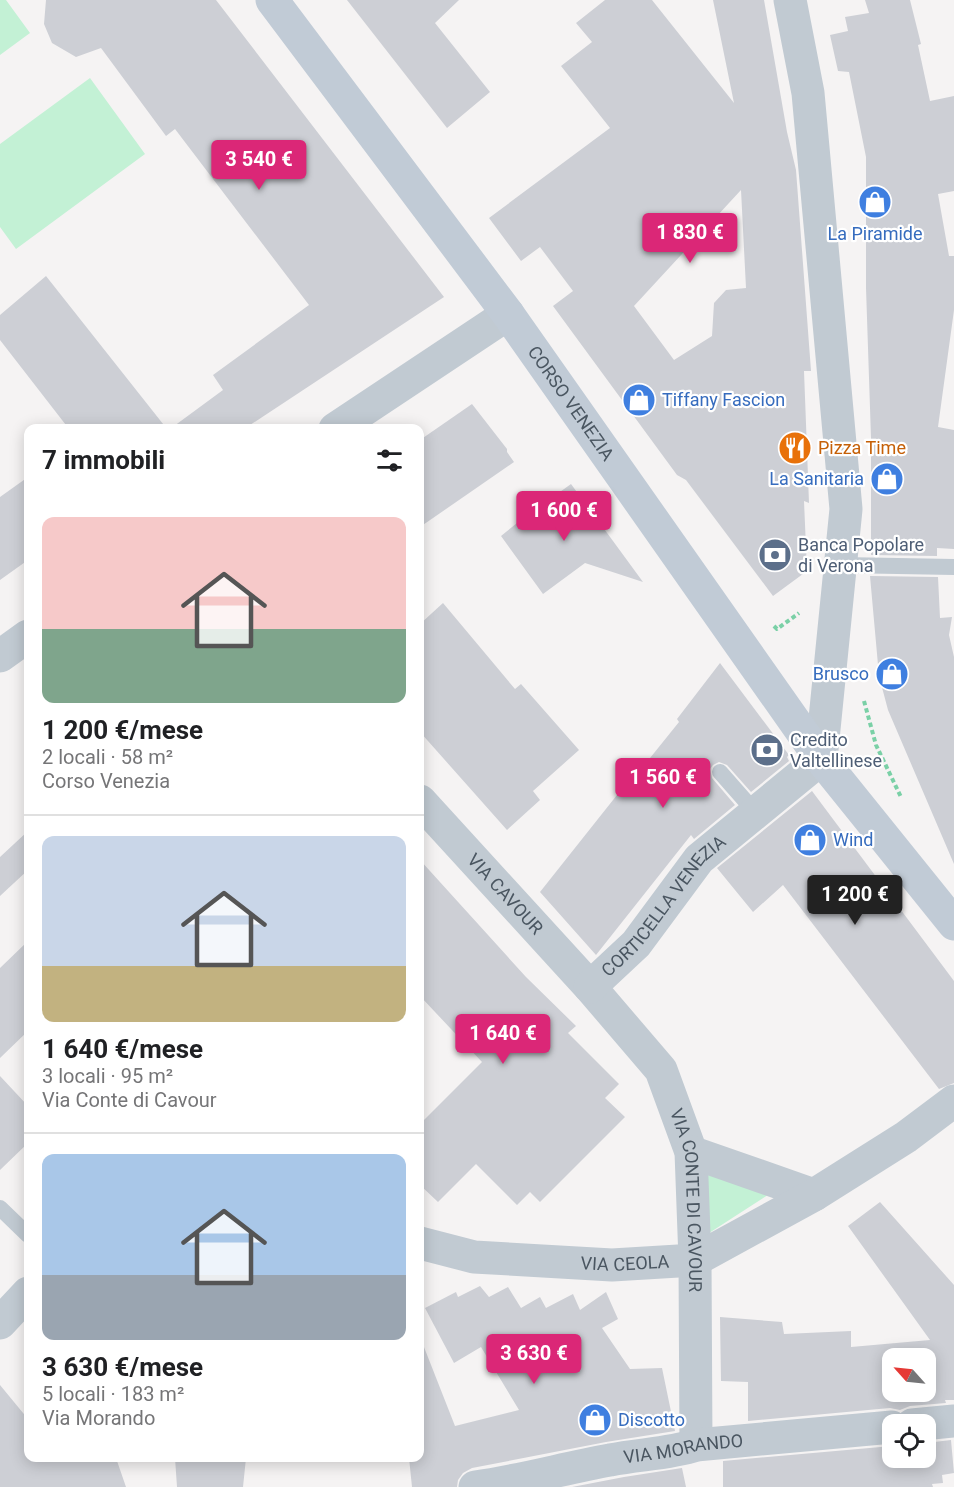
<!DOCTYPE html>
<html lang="it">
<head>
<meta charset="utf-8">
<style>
  :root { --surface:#fff; --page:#f2f2f2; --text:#202124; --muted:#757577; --line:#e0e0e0; --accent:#db2777 }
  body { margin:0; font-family:Roboto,sans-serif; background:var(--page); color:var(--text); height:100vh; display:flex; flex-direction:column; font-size:22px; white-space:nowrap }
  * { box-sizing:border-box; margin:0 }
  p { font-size:20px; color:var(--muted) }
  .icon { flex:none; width:33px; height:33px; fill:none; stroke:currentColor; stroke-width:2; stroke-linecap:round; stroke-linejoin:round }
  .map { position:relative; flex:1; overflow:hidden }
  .drawer { position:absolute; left:24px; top:424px; width:400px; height:1038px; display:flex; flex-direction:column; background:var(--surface); border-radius:12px; box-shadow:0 3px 15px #0003 }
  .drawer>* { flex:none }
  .needle { width:39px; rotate:297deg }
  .fabs { position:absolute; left:882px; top:1348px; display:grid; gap:12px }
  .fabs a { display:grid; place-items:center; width:54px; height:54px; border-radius:12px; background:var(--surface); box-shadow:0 3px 15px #0003; font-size:30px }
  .price { position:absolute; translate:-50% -51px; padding:0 14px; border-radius:6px; background:var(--accent); color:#fff; font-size:20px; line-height:39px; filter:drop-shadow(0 2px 3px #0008) }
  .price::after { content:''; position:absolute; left:50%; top:36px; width:18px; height:14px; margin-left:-9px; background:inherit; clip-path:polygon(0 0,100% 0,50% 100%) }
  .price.current { background:#222; color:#fff }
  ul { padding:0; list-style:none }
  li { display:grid; align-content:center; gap:12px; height:318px; padding:0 18px }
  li+li { border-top:2px solid var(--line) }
  li span { display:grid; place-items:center; height:186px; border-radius:12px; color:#555 }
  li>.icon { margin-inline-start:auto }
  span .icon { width:108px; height:108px; fill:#fffc; stroke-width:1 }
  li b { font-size:26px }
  h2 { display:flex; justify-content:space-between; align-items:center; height:72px; padding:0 18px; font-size:26px }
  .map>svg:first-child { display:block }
  .green { fill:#c3f1d5 }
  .building { fill:#cdcfd5; fill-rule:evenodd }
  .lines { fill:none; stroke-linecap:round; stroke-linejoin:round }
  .path { stroke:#7ad0a6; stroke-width:4; stroke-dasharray:4.5 3; stroke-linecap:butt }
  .lane { stroke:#c1cad2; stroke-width:16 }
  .street { stroke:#c1cad2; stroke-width:33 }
  .secondary { stroke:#c1cbd6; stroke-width:33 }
  .labels { text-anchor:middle; stroke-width:4.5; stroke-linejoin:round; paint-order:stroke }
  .shop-label { font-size:18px; fill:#366cbe; stroke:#fff; text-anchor:start }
  .street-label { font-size:18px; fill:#4a5661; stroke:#fff }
  .food-label { font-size:18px; fill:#c56008; stroke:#fff; text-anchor:start }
  .service-label { font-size:18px; fill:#4e5e75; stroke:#fff; text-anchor:start }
</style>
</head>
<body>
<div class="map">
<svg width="954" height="1487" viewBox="0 0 954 1487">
  <rect width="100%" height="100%" fill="#f5f3f3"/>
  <!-- green -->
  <path class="green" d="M0,0h6l24,33 -30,22z
    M90,78l55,76 -129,95 -16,-22v-83z
    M705,1172l66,21 -65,42z"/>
  <!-- building -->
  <path class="building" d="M46,0h170l228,297 -200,132h-74l53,-39 -10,-15 96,-70 -134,-176 -9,7 -65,-88 -25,9 -24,-14 -8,-19z
    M347,0h112l-24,23 55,69 -43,36z
    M605,0h47l82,103 -21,-103h51l23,132 9,38 15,201h-7l5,132 -5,-2 3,70 -34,25 -87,-116 -9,-5 -124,-169 20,-15 -33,-44 -19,14 -32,-43 121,-90 -49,-62 31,-24 -16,-19zM741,190l5,98 -20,2 -12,13 -2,33 -38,24 -40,-54z
    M865,0h45l11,44 -3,1 12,56 24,-5v95l-16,3 11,62h5v54l-16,117 16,3v119l-17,-1v8l-66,-1v-117l-5,-150v-131l-17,-85 -11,-1 -8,-36 18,-4 -3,-14 24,-4z
    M46,276l121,153h-98l-69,-89v-25z
    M472,404l35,45v3l7,10 -94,65v-87z
    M28,477v83l-28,20v-83z
    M571,484l42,57 30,41 -58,-19 -42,31 -42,-58 41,-33 1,1z
    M870,576l68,1 2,41 12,-1 -3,18 5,22v207l-66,-154 -9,-34z
    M443,603l72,86 6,-5 58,66 -46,41 7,9 -33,30 -87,-98v-108z
    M720,663l69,92 -2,2 2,4 -38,31 -24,-27 -8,-3 -6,3 -3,4 2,9 23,27 -41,34 -3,-4 -95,120 -56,-63 100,-126 2,2 37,-46 -2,-3z
    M812,791l142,190v102l-15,6 -156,-204 -30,27 -36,-44z
    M28,831v39l-28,26v-39z
    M420,860l106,117 50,49 -8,7 51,51 -14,14 20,19 -85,85 -10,-10 -13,13 -41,-41 -38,38 -18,-17v-61l62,-62 -62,-66z
    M28,941v90l-28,27v-90z
    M0,1076l28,30v37l-28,27z
    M880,1202l74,83v115h-9l1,3 -36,3 -10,4 -10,-2 -142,13v-39l-27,-1 -1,-64 62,5 2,12 67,-3v16l79,-7 -82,-114zM892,1359h34v33h-34z
    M480,1286l9,11 19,-10 13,21 19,-11 6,11 27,-14 7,16 26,-18 12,27 -16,9 28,41 32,-1 13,63 -69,11 -134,26 -9,5 -5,7 -1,7h-45l-3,-29h11v-116h2l33,84 64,-16 -38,-63 -27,16 -29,-55 31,-16 2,5z
    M0,1385l28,34v39h88l10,29h-126z
    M951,1440l3,33 -12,2 1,8 -11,1 1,3h-210v-26l169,-15v12h34v-15z
    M175,1458h71l-3,29h-66z
    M682,1468l4,19h-114l52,-10z"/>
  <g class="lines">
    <!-- path -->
    <path class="path" d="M774,626l3,3 22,-16
      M864,701l12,44 25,52"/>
    <!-- lane -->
    <path class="lane" d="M841,565l113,2
      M720,772l36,41
      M0,1208l28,27"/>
    <!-- street -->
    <g class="street">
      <path d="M335,429l173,-115"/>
      <path d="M0,656l28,-20"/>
      <path id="s1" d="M420,801l170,186 71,83 30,82 4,108 1,185"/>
      <path id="s2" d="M590,987l46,-43 63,-85 122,-100 25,-250 -38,-416 -18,-93"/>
      <path d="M691,1152l123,43"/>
      <path id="s3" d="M420,1243l54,14 138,8 83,-5 119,-65 92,-58 48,-36"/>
      <path d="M0,1323l28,-30"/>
      <path d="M912,1425l42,-4"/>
      <path id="s4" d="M475,1487c45,-6 90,-19 135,-27 29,-6 59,-6 86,-15l196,-18"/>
    </g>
    <!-- secondary -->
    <path class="secondary" id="s5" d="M272,0l236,314 313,445 133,165"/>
  </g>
  <!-- icons -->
  <defs>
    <g id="shop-disc" transform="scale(1.725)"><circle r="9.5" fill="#3f7fe0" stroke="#fff"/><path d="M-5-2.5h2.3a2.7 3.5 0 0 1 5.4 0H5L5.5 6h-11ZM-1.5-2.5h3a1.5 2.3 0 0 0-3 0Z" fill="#fff"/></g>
    <g id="restaurant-disc" transform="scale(1.725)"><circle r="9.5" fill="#e8710a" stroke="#fff"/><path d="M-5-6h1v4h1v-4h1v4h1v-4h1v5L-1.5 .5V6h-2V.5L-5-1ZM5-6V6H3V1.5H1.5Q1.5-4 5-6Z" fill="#fff"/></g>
    <g id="bank-disc" transform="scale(1.725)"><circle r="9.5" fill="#5c6f8a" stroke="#fff"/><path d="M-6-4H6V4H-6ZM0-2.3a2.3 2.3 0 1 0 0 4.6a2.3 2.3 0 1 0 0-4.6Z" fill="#fff"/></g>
  </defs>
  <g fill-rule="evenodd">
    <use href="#shop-disc" x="875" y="202"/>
    <use href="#shop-disc" x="639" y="400"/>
    <use href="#restaurant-disc" x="795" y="448"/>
    <use href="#shop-disc" x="887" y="479"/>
    <use href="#bank-disc" x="775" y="555"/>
    <use href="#shop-disc" x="892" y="674"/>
    <use href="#bank-disc" x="767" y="750"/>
    <use href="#shop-disc" x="810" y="840"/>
    <use href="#shop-disc" x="595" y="1420"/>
  </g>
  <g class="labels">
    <!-- shop labels -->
    <g class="shop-label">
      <text x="875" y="240" text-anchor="middle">La Piramide</text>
      <text x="662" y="406">Tiffany Fascion</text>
      <text x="864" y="485" text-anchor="end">La Sanitaria</text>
      <text x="869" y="680" text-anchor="end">Brusco</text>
      <text x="833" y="846">Wind</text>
      <text x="618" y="1426">Discotto</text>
    </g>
    <!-- street labels -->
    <g class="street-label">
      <text dy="6" stroke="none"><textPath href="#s5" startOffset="502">CORSO VENEZIA</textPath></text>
      <text dy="6" stroke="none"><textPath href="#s1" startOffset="126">VIA CAVOUR</textPath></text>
      <text dy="6" stroke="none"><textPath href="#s2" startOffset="110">CORTICELLA VENEZIA</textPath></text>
      <text dy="6" stroke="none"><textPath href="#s1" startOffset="496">VIA CONTE DI CAVOUR</textPath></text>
      <text dy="6" stroke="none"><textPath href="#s3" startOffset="207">VIA CEOLA</textPath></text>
      <text dy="6" stroke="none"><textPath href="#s4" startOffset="212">VIA MORANDO</textPath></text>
    </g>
    <!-- food labels -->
    <g class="food-label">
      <text x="818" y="454">Pizza Time</text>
    </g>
    <!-- service labels -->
    <g class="service-label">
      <text x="798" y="551">Banca Popolare<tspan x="798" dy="21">di Verona</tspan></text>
      <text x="790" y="746">Credito<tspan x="790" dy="21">Valtellinese</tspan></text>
    </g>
  </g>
</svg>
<div class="fabs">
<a><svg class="needle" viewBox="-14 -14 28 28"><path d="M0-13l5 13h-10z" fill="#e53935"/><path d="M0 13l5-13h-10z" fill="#757577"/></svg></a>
<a><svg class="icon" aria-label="locate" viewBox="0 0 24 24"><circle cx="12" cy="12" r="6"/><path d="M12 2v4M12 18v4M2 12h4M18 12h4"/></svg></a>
</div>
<b class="price" style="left:259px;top:191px">3 540 €</b>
<b class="price" style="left:690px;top:264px">1 830 €</b>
<b class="price" style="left:564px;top:542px">1 600 €</b>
<b class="price" style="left:663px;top:809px">1 560 €</b>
<b class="price current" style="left:855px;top:926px">1 200 €</b>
<b class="price" style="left:503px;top:1065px">1 640 €</b>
<b class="price" style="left:534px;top:1385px">3 630 €</b>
<section class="drawer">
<h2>7 immobili<svg class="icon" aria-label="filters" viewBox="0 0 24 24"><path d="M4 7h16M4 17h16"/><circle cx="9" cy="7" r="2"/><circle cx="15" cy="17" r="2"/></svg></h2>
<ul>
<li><span style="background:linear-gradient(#f6c9c9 60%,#7fa58c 0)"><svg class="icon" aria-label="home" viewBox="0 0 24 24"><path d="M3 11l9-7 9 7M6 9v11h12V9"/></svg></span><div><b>1 200 €/mese</b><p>2 locali · 58 m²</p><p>Corso Venezia</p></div></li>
<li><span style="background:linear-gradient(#c9d6e8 70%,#c2b280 0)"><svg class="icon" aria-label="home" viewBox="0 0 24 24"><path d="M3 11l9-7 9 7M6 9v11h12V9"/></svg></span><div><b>1 640 €/mese</b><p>3 locali · 95 m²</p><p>Via Conte di Cavour</p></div></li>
<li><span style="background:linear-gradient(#a9c7e8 65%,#9aa5b1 0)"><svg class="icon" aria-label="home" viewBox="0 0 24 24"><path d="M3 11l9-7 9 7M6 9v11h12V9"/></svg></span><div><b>3 630 €/mese</b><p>5 locali · 183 m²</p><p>Via Morando</p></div></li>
</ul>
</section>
</div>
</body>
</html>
